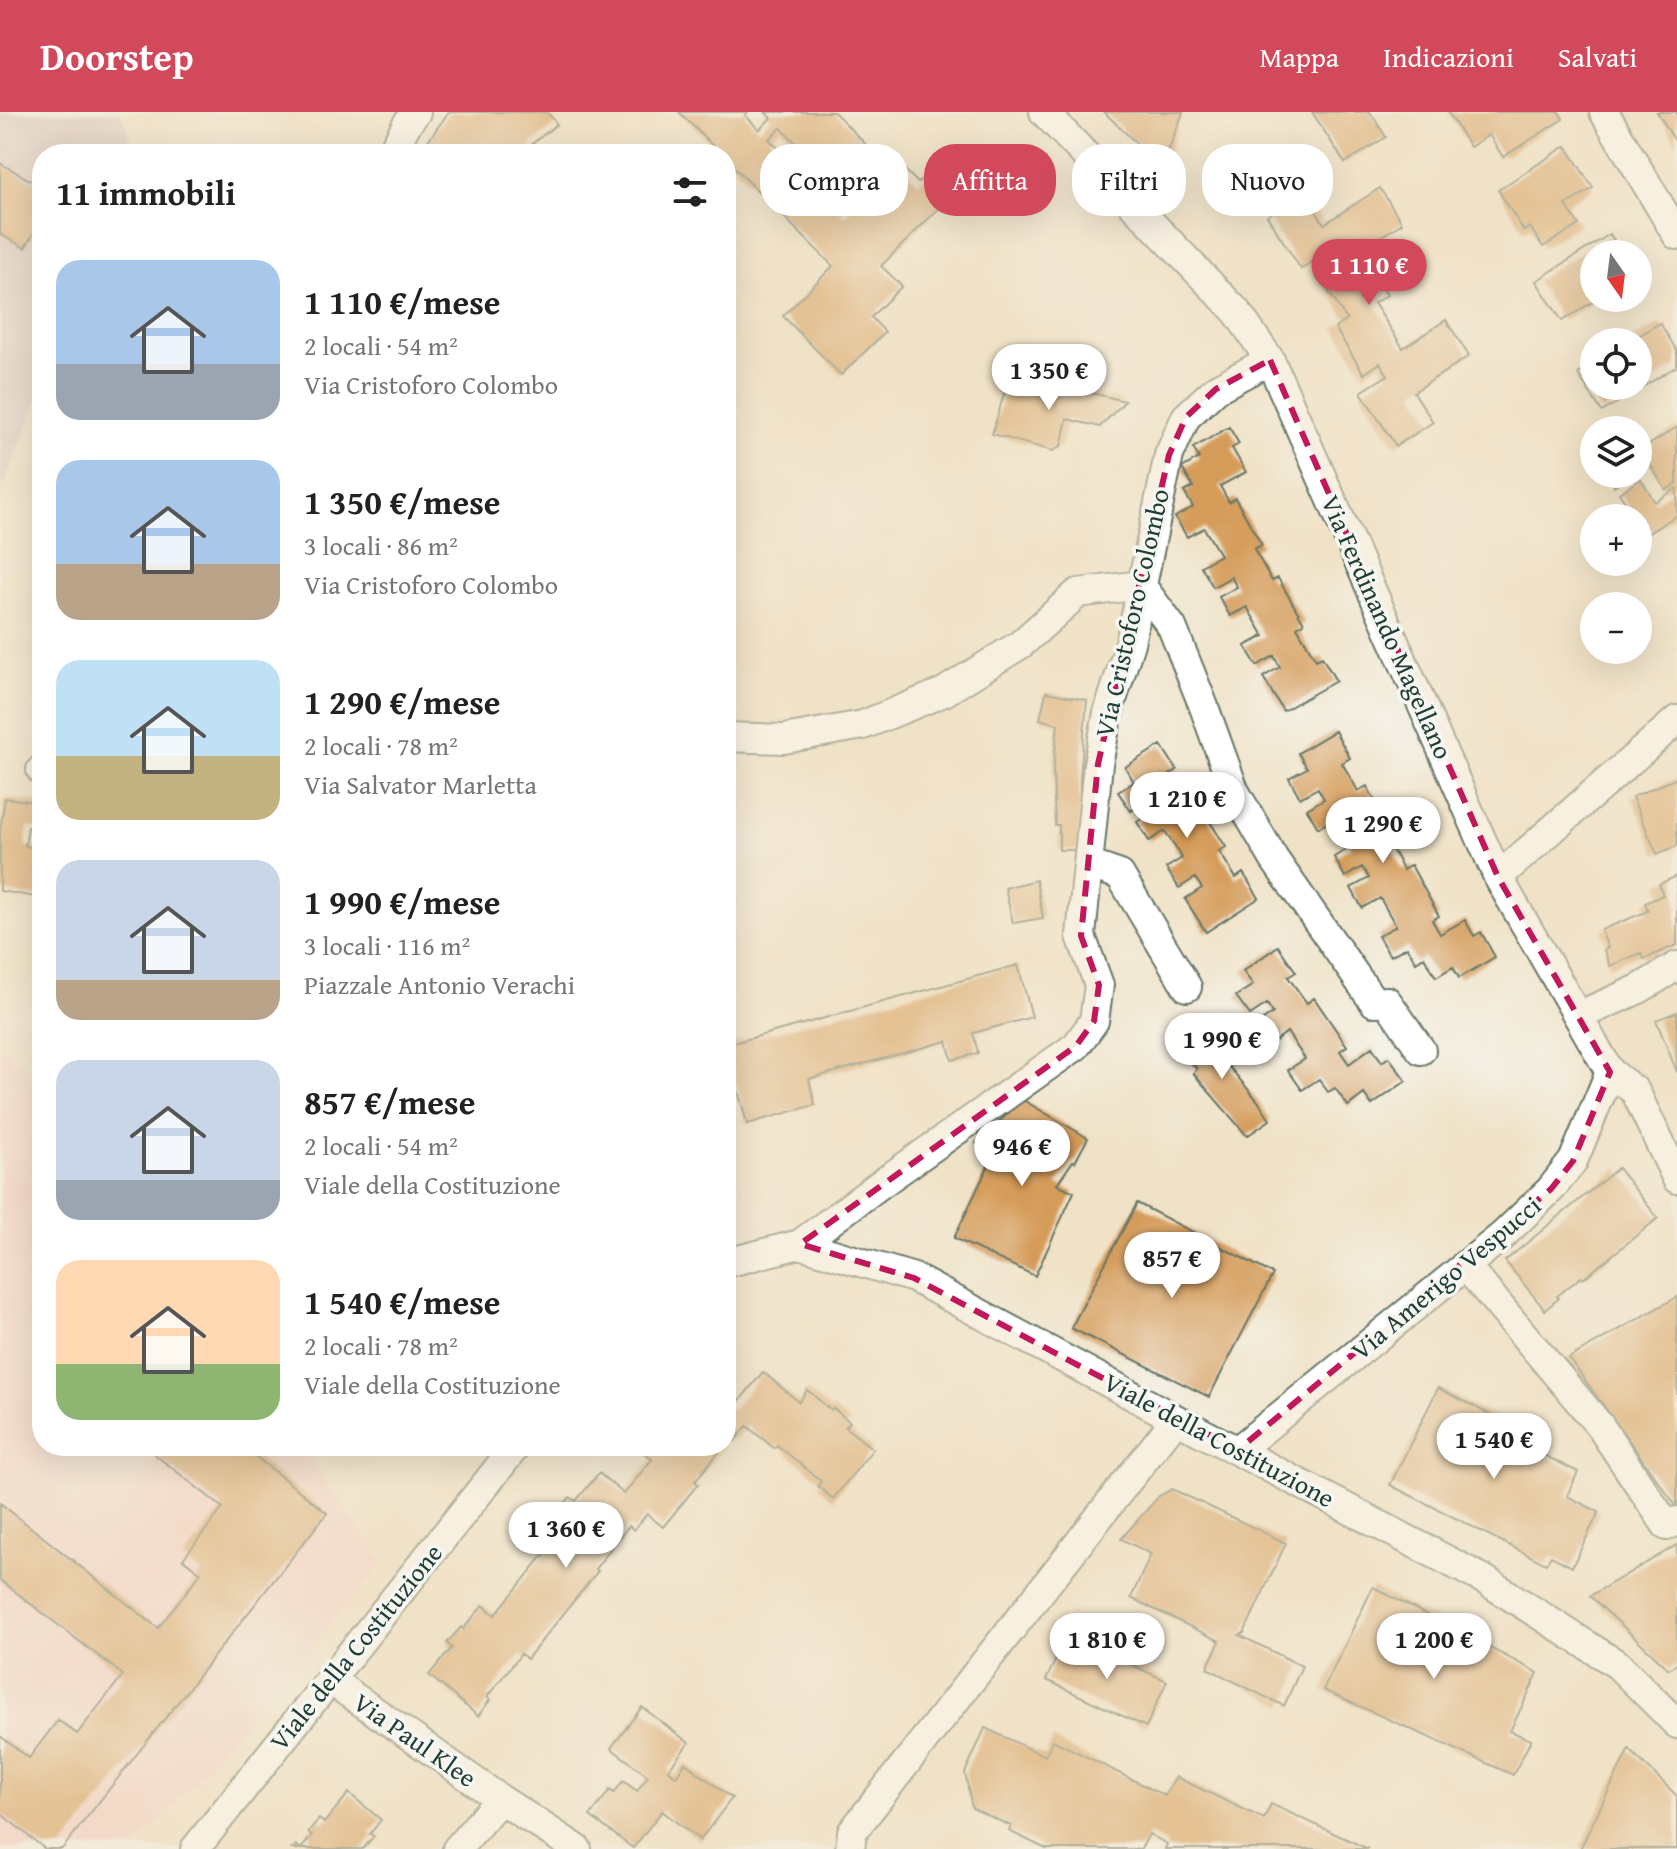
<!DOCTYPE html>
<html lang="it">
<head>
<meta charset="utf-8">
<style>
  :root { --surface:#fff; --page:#f6f6f6; --text:#222; --muted:#767676; --accent:#d1495b }
  body { margin:0; font-family:"Gentium Book Plus",serif; background:var(--page); color:var(--text); height:100vh; display:flex; flex-direction:column; font-size:30px; white-space:nowrap }
  * { box-sizing:border-box; margin:0 }
  p { font-size:26px; color:var(--muted) }
  .icon { flex:none; width:44px; height:44px; fill:none; stroke:currentColor; stroke-width:2; stroke-linecap:round; stroke-linejoin:round }
  .map { position:relative; flex:1; overflow:hidden }
  .details { position:absolute; left:32px; top:32px; width:704px; height:1312px; display:flex; flex-direction:column; background:var(--surface); border-radius:32px; box-shadow:0 8px 32px #0002 }
  .details>* { flex:none }
  .guide { position:absolute; left:760px; top:32px; width:760px; height:72px; display:flex; gap:16px }
  .needle { width:52px; rotate:166deg }
  .buttons { position:absolute; left:1580px; top:128px; display:grid; gap:16px }
  .buttons a { display:grid; place-items:center; width:72px; height:72px; border-radius:50%; background:var(--surface); box-shadow:0 8px 32px #0002; font-size:40px }
  .price { position:absolute; translate:-50% -68px; padding:0 18px; border-radius:28px; background:#fff; color:#222; font-size:26px; line-height:52px; filter:drop-shadow(0 2px 4px #0008) }
  .price::after { content:''; position:absolute; left:50%; top:48px; width:24px; height:18px; margin-left:-12px; background:inherit; clip-path:polygon(0 0,100% 0,50% 100%) }
  .price.current { background:var(--accent); color:#fff }
  ul { padding:0; list-style:none }
  li { display:flex; align-items:center; gap:24px; height:200px; padding:0 24px }
  li span { display:grid; place-items:center; flex:none; width:224px; height:160px; border-radius:24px; color:#555 }
  li>.icon { margin-inline-start:auto }
  span .icon { width:96px; height:96px; fill:#fffc; stroke-width:1 }
  li b { font-size:34px }
  h2 { display:flex; justify-content:space-between; align-items:center; height:96px; padding:0 24px; font-size:34px }
  .tag { padding:0 28px; border-radius:32px; background:var(--surface); box-shadow:0 8px 32px #0002; font-size:28px; line-height:72px }
  .tag.current { background:var(--accent); color:#fff }
  header { display:flex; align-items:center; gap:48px; box-sizing:border-box; height:112px; padding:0 40px; background:var(--accent); color:#fff }
  header strong { font-size:38px }
  nav { display:flex; gap:44px; margin-inline-start:auto; font-size:28px }
  .map>svg:first-child { display:block }
  .built { fill:#f7d0ca }
  .industrial { fill:#d2bec2 }
  .building { fill:#d59b59; fill-rule:evenodd }
  .lines { fill:none; stroke-linecap:round; stroke-linejoin:round }
  .minor-casing { stroke:#687767; stroke-width:32 }
  .minor { stroke:#fff; stroke-width:28 }
  .marked { fill:none; stroke:#c2185b; stroke-width:6; stroke-dasharray:16 10; stroke-linejoin:round }
  .labels { text-anchor:middle; stroke-width:7; stroke-linejoin:round; paint-order:stroke }
  .street-label { font-size:26px; fill:#1f3d34; stroke:#f6f6f2 }
</style>
</head>
<body>
<header>
<strong>Doorstep</strong>
<nav><a>Mappa</a><a>Indicazioni</a><a>Salvati</a></nav>
</header>
<div class="map">
<svg width="1677" height="1737" viewBox="0 0 1677 1737">
  <rect width="100%" height="100%" fill="#f6f6f2"/>
  <filter id="ink" filterUnits="userSpaceOnUse"><feTurbulence type="fractalNoise" baseFrequency=".0125" numOctaves="2"/><feDisplacementMap in="SourceGraphic" scale="16" xChannelSelector="R" yChannelSelector="G"/><feConvolveMatrix kernelMatrix="1 2 1 2 8 2 1 2 1" color-interpolation-filters="sRGB"/></filter>
  <filter id="wash" filterUnits="userSpaceOnUse"><feTurbulence type="fractalNoise" baseFrequency=".006" numOctaves="4" result="noise"/><feDisplacementMap in="SourceGraphic" scale="32" xChannelSelector="R" yChannelSelector="G"/><feGaussianBlur stdDeviation="1.8" result="paint"/><feColorMatrix in="noise" values="0 0 0 0 0 0 0 0 0 0 0 0 0 0 0 0 0 1.4 0 .05"/><feComposite in="paint" operator="in"/></filter>
  <g filter="url(#wash)">
    <rect width="100%" height="100%" fill="#f0e2c6"/>
    <!-- built -->
    <path class="built" d="M0,937l42,29v368h259l82,117 -248,286h-135z"/>
    <!-- industrial -->
    <path class="industrial" d="M0,0h119l9,17 4,22v3h-90v236l-42,103z"/>
    <g id="blocks">
      <!-- building -->
      <path class="building" d="M449,0h98l10,12 -24,19 -6,10 -6,-4 -4,5h-96l6,-12z
        M679,0h69l-3,3 14,15 12,-12 -6,-6h69l52,53 7,-7 25,25 7,-7 23,23 -67,67 21,20 -31,31 14,15 -44,43 -58,-59 50,-50 -107,-107v-5h-5zM781,16l15,15 -12,11 -15,-15zM842,78l14,14 -12,12 -14,-15z
        M1104,0h79l-21,56z
        M1312,0h58l16,25 -41,26z
        M1448,0h111l4,7 -60,38 -14,-22 -19,12z
        M1657,0h20v32z
        M1566,34l27,42 -27,17 13,20 -36,22 -13,-20 -6,4 -26,-41z
        M0,51l42,24v32l-17,29 -25,-14z
        M1380,76l22,35 -43,28 28,44 -13,8 29,45 43,-28 23,36 -55,36 19,30 -37,24 -35,-54 27,-17 -8,-12 -16,11 -29,-46 12,-8 -29,-45 16,-10 -8,-12 -25,16 -34,-53 37,-24 20,32z
        M1610,122l13,20h-29v44h5l-37,23 -26,-40z
        M1660,211l17,28v15l-75,46 -24,-38 16,-10v22h44v-44h-9z
        M1014,266l17,4 2,-3 92,22 -25,26 -33,-8 -6,27 -8,5 -61,-17 13,-43 5,1z
        M1229,315l10,17 -7,4 14,24 -26,14 9,16 6,-4 27,47 -8,4 18,32 6,-3 26,45 -7,4 19,33 6,-3 14,24 -53,30 -20,-34 17,-10 -6,-11 -17,10 -12,-20 19,-10 -17,-29 -17,9 -11,-19 18,-10 -6,-10 -18,10 -12,-21 19,-11 -16,-27 -17,9 -12,-20 18,-10 -9,-15 9,-5 -11,-19 17,-10 -6,-10z
        M1677,315v56l-11,7 -25,-40z
        M1607,362h25l-18,12z
        M1641,367l14,23 22,-14v27l-30,19 -9,-13v-3h-2l-17,-25z
        M1046,580l41,8 -7,77v48l-2,25h-19v-25h-4l-2,-54 5,-47 -18,-5z
        M1335,619l15,27 -8,5 16,28 9,-5 28,51 -7,4 15,29 8,-5 28,51 -7,4 8,14 25,-14 9,16 7,-4 14,25 -36,21 -6,-11 -17,10 -12,-20 -8,5 -9,-15 -17,9 -12,-20 18,-10 -16,-28 -18,10 -11,-20 18,-10 -7,-11 -17,10 -11,-20 17,-10 -16,-28 -17,9 -11,-19 17,-10 -6,-11 -18,10 -11,-20 18,-10 -9,-15z
        M1161,633l16,25 -8,5 18,27 7,-5 32,50 -7,4 17,27 7,-5 16,25 -53,34 -21,-33 17,-11 -7,-10 -16,10 -13,-20 16,-10 -17,-27 -16,10 -12,-19 16,-10 -7,-11 -15,10 -13,-19 16,-10 -9,-15z
        M1677,666v68l-20,8 -25,-57z
        M5,686l37,5v26l-14,-2 -3,19 17,3v49l-42,-7v-61z
        M1677,764v69l-33,14 -3,-6 -31,13 -6,-16 4,-2 -7,-18 47,-19 -3,-8 18,-8 -4,-11z
        M1036,768l7,38 -30,5 -8,-35z
        M1278,834l18,26 -8,5 19,26 7,-5 33,48 -7,5 9,13 23,-17 10,15 7,-5 17,24 -34,24 -8,-11 -16,12 -13,-18 -7,4 -9,-13 -17,11 -14,-20 17,-11 -18,-27 -17,13 -14,-20 17,-12 -6,-9 -17,11 -14,-19 17,-11 -10,-14z
        M1018,853l14,52 -59,16 5,20 -26,7 -5,-19 -138,38 6,26 -68,19 -21,-79z
        M1677,900v60l-21,-52z
        M1193,912l65,77 12,19 -23,16 -54,-63 4,-4 -25,-28z
        M1023,988l65,38 -13,24 -2,-1 -16,23 17,8 -39,84 -81,-38 40,-84 -18,-11z
        M1618,1056l40,50 -75,61 -2,-2 -24,19 2,2 -14,12 -40,-49z
        M1137,1091l136,71 -64,123 -138,-69z
        M1677,1185v210l-108,-149z
        M763,1260l36,30 8,-12 24,20 2,-2 17,14 -5,5 28,22 -40,50 -15,-13 3,-5 -44,-36 -3,3 -27,-22 -12,15 -4,-4 -5,6v-37l6,4z
        M1438,1276l75,38 13,15 -3,4 55,27 -11,24 32,16 -27,55 -21,-11 -5,8 -156,-79z
        M144,1334h98l85,67 -265,336h-17l-45,-36v-77l29,22 29,-38 19,14 46,-59 -123,-95v-77l158,125 43,-55 -18,-14 40,-51z
        M645,1334h79l-29,35 3,3 -35,43 -16,-13 -13,16 -5,-4 -34,43 3,2 -71,88 -6,-5 -34,43 3,3 -12,16 -49,-41 23,-27 -5,-5 14,-16 2,2 20,-24 12,10 56,-69 -10,-7 18,-23 -2,-2 13,-17 6,4 23,-28 25,21 28,-35 -10,-9z
        M1172,1377l114,54 -42,90 -5,2 63,31 -18,40 -77,-38 13,-27 -89,-43 20,-44 -30,-15 38,-43z
        M1677,1433v119l-8,5 -79,-73z
        M1373,1475l165,86 -28,58 21,9 -18,35 -190,-85z
        M1067,1523l100,46 -21,46 -100,-47z
        M642,1595l47,36 -21,27 8,6 9,-13 47,35 -32,42 -38,-29 -29,37 -43,-32 20,-26 4,3 9,-12 14,10 11,-15 -37,-28z
        M985,1616l60,28 8,-16 112,56 11,-19 88,42 7,-15 97,45h-203l2,-5 -18,-10 -8,15h-95l-37,-18 2,-5 -39,-18 -7,-35z
        M1629,1637l48,47v53h-97z
        M349,1681l32,27 -11,14 4,2 -11,13h-71l4,-4 5,4 11,-14 -4,-3 11,-13 5,4z"/>
    </g>
  </g>
  <g filter="url(#ink)">
    <use href="#blocks" fill-opacity="0" stroke="#687767" stroke-width="2"/>
    <g class="lines">
      <!-- minor casing -->
      <g class="minor-casing">
        <path id="minor" d="M1044,0l193,200 33,48 228,517 112,195 25,19 42,88
          M1604,0l73,123
          M391,42l16,-30 9,-12
          M726,625l58,2 79,-14 81,-33 77,-48 57,-51 63,-8 31,42 32,80 30,83 40,69 100,143 13,-1 34,49
          M41,658h1
          M1088,752l32,11 67,112
          M1498,765l179,-157
          M1578,904l61,-27 38,-23
          M800,1132l82,-61 194,-137 18,-25 5,-36 -18,-49 17,-172 10,-51 22,-70 39,-188 17,-38 30,-28 54,-29
          M726,1151l74,-19 114,34 262,141 309,161 133,85 59,59
          M1465,1153l135,161 67,100 10,-5
          M1238,1338l264,-214 49,-47 22,-28 37,-89
          M330,1568l170,119 77,50
          M195,1737l321,-403
          M457,1737l43,-50
          M850,1737l2,-17 324,-413"/>
      </g>
      <!-- minor -->
      <use href="#minor" class="minor"/>
    </g>
  </g>
  <!-- marked area -->
  <path d="M0 0H1677V1737H0ZM1270,248l228,517 112,195 -37,89 -22,28 -313,261 -324,-172 -114,-34 276,-198 18,-25 5,-36 -18,-49 17,-172 71,-309 17,-38 30,-28z" fill="#f0e2c6" fill-opacity=".55" fill-rule="evenodd"/>
  <path class="marked" d="M1270,248l228,517 112,195 -37,89 -22,28 -313,261 -324,-172 -114,-34 276,-198 18,-25 5,-36 -18,-49 17,-172 71,-309 17,-38 30,-28z"/>
  <g class="labels">
    <!-- street labels -->
    <g class="street-label">
      <text transform="translate(1132 501) rotate(-77)" y="9">Via Cristoforo Colombo</text>
      <text transform="translate(1387 515) rotate(66)" y="9">Via Ferdinando Magellano</text>
      <text transform="translate(1446 1166) rotate(-40)" y="9">Via Amerigo Vespucci</text>
      <text transform="translate(1219 1328) rotate(28)" y="9">Viale della Costituzione</text>
      <text transform="translate(356 1535) rotate(-51)" y="9">Viale della Costituzione</text>
      <text transform="translate(415 1628) rotate(35)" y="9">Via Paul Klee</text>
    </g>
  </g>
</svg>
<div class="buttons">
<a><svg class="needle" viewBox="-14 -14 28 28"><path d="M0-13l5 13h-10z" fill="#e53935"/><path d="M0 13l5-13h-10z" fill="#767676"/></svg></a>
<a><svg class="icon" aria-label="locate" viewBox="0 0 24 24"><circle cx="12" cy="12" r="6"/><path d="M12 2v4M12 18v4M2 12h4M18 12h4"/></svg></a>
<a><svg class="icon" aria-label="layers" viewBox="0 0 24 24"><path d="M12 4l9 5-9 5-9-5zM3 14l9 5 9-5"/></svg></a>
<a>+</a>
<a>−</a>
</div>
<b class="price current" style="left:1369px;top:195px">1 110 €</b>
<b class="price" style="left:1049px;top:300px">1 350 €</b>
<b class="price" style="left:1187px;top:728px">1 210 €</b>
<b class="price" style="left:1383px;top:753px">1 290 €</b>
<b class="price" style="left:1222px;top:969px">1 990 €</b>
<b class="price" style="left:1022px;top:1076px">946 €</b>
<b class="price" style="left:1172px;top:1188px">857 €</b>
<b class="price" style="left:1494px;top:1369px">1 540 €</b>
<b class="price" style="left:566px;top:1458px">1 360 €</b>
<b class="price" style="left:1107px;top:1569px">1 810 €</b>
<b class="price" style="left:1434px;top:1569px">1 200 €</b>
<div class="guide">
<a class="tag">Compra</a>
<a class="tag current">Affitta</a>
<a class="tag">Filtri</a>
<a class="tag">Nuovo</a>
</div>
<section class="details">
<h2>11 immobili<svg class="icon" aria-label="filters" viewBox="0 0 24 24"><path d="M4 7h16M4 17h16"/><circle cx="9" cy="7" r="2"/><circle cx="15" cy="17" r="2"/></svg></h2>
<ul>
<li><span style="background:linear-gradient(#a9c7e8 65%,#9aa5b1 0)"><svg class="icon" aria-label="home" viewBox="0 0 24 24"><path d="M3 11l9-7 9 7M6 9v11h12V9"/></svg></span><div><b>1 110 €/mese</b><p>2 locali · 54 m²</p><p>Via Cristoforo Colombo</p></div></li>
<li><span style="background:linear-gradient(#a9c7e8 65%,#b9a48a 0)"><svg class="icon" aria-label="home" viewBox="0 0 24 24"><path d="M3 11l9-7 9 7M6 9v11h12V9"/></svg></span><div><b>1 350 €/mese</b><p>3 locali · 86 m²</p><p>Via Cristoforo Colombo</p></div></li>
<li><span style="background:linear-gradient(#bfe0f5 60%,#c2b280 0)"><svg class="icon" aria-label="home" viewBox="0 0 24 24"><path d="M3 11l9-7 9 7M6 9v11h12V9"/></svg></span><div><b>1 290 €/mese</b><p>2 locali · 78 m²</p><p>Via Salvator Marletta</p></div></li>
<li><span style="background:linear-gradient(#c9d6e8 75%,#b9a48a 0)"><svg class="icon" aria-label="home" viewBox="0 0 24 24"><path d="M3 11l9-7 9 7M6 9v11h12V9"/></svg></span><div><b>1 990 €/mese</b><p>3 locali · 116 m²</p><p>Piazzale Antonio Verachi</p></div></li>
<li><span style="background:linear-gradient(#c9d6e8 75%,#9aa5b1 0)"><svg class="icon" aria-label="home" viewBox="0 0 24 24"><path d="M3 11l9-7 9 7M6 9v11h12V9"/></svg></span><div><b>857 €/mese</b><p>2 locali · 54 m²</p><p>Viale della Costituzione</p></div></li>
<li><span style="background:linear-gradient(#ffd9b3 65%,#8fb573 0)"><svg class="icon" aria-label="home" viewBox="0 0 24 24"><path d="M3 11l9-7 9 7M6 9v11h12V9"/></svg></span><div><b>1 540 €/mese</b><p>2 locali · 78 m²</p><p>Viale della Costituzione</p></div></li>
</ul>
</section>
</div>
</body>
</html>
